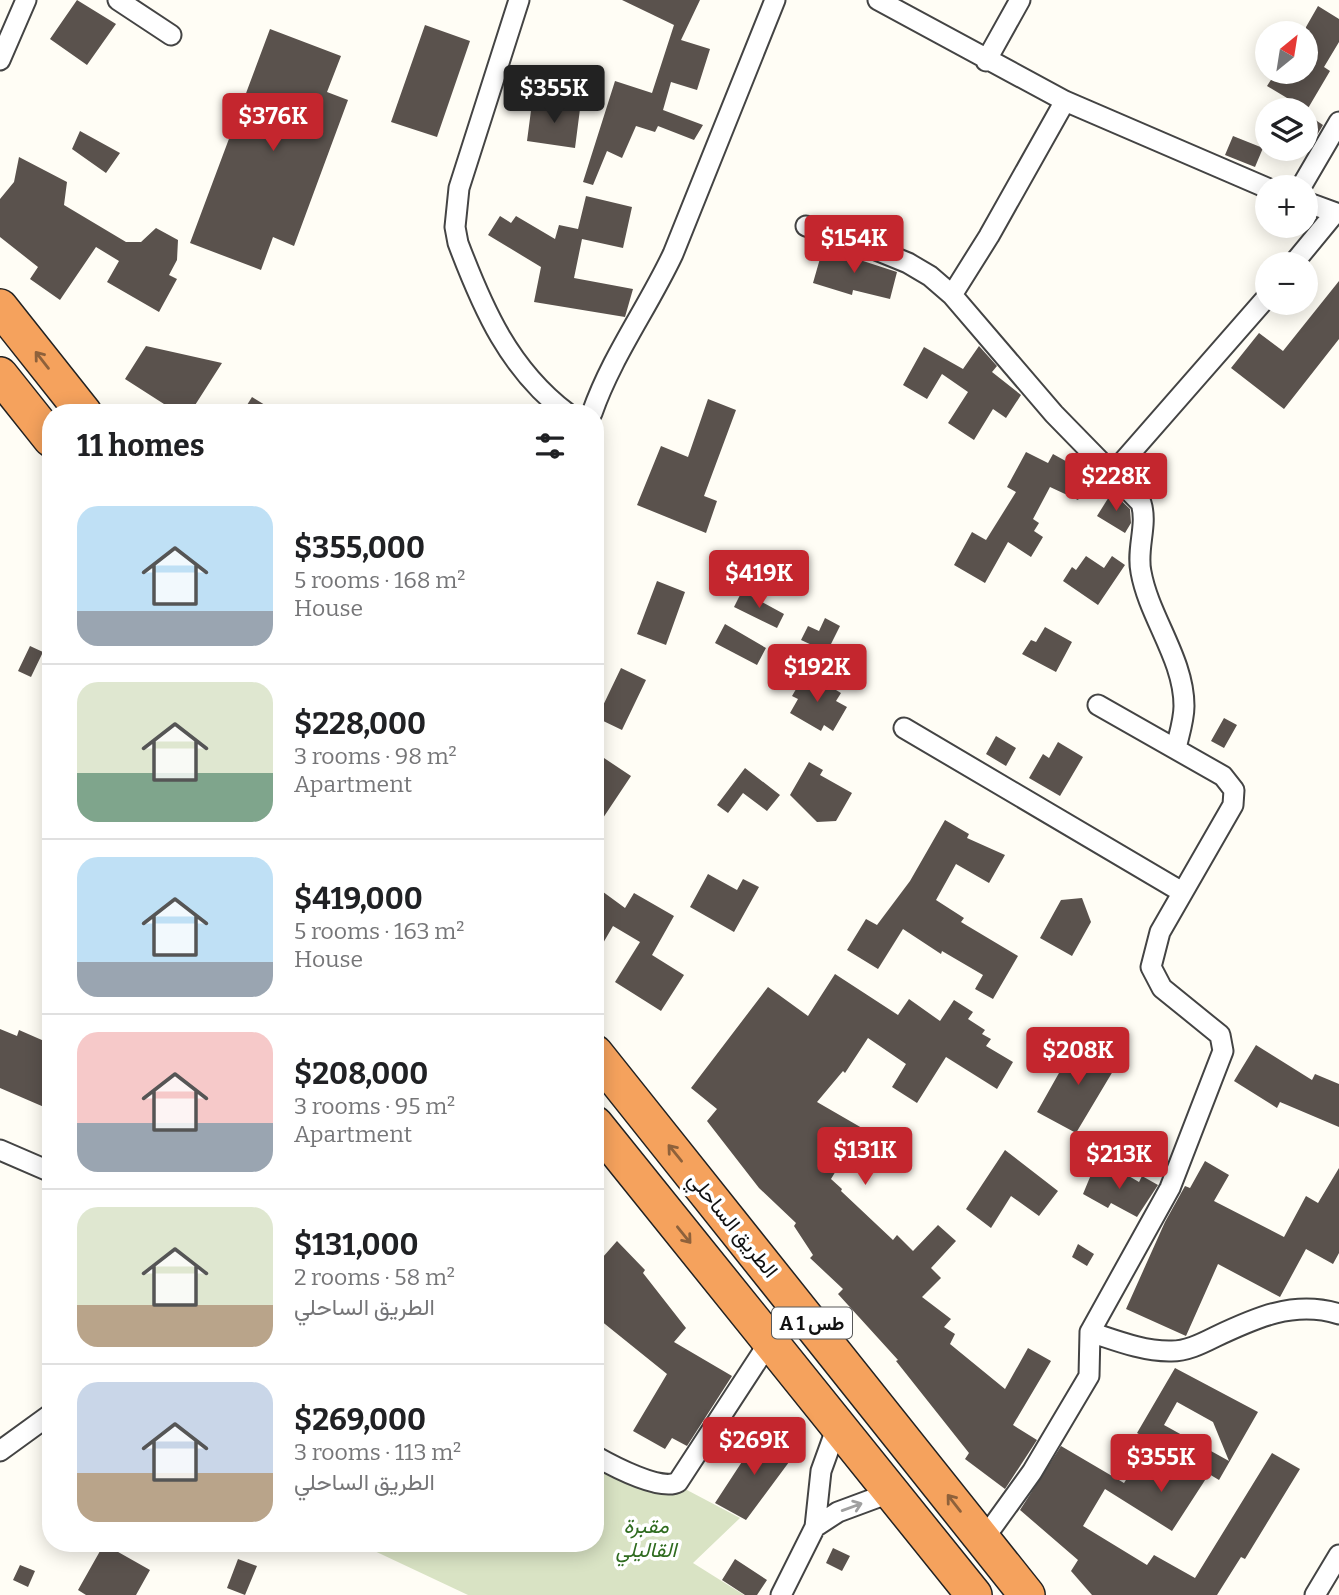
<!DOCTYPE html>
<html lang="en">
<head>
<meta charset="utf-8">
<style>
  :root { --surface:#fff; --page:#f6f6f6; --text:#202124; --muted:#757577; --line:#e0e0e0; --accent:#c4262e }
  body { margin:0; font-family:Bitter,Vazirmatn,serif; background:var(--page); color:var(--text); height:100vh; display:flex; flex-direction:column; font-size:26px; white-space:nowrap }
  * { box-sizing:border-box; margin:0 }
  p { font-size:23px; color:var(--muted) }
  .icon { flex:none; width:38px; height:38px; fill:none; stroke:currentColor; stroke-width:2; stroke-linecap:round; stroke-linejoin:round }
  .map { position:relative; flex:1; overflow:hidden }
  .drawer { position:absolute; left:42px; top:404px; width:562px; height:1148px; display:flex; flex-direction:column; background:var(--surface); border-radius:28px; box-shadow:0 4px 18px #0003 }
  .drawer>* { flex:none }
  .needle { width:46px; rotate:30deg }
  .controls { position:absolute; left:1255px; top:21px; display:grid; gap:14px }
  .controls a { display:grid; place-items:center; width:63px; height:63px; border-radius:50%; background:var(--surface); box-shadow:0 4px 18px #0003; font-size:35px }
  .price { position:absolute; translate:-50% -60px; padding:0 16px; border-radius:7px; background:var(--accent); color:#fff; font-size:23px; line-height:46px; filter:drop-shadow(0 2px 4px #0008) }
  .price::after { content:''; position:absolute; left:50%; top:42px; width:21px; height:16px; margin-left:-10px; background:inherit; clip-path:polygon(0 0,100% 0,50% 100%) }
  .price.selected { background:#222; color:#fff }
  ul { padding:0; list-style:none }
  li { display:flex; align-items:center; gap:21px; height:175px; padding:0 35px }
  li+li { border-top:2px solid var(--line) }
  li span { display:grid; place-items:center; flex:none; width:196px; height:140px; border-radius:21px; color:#555 }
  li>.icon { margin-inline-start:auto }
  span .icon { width:84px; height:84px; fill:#fffc; stroke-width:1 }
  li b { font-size:30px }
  h2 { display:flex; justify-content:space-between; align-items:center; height:84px; padding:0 35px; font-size:30px }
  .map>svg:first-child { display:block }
  .cemetery { fill:#d9e3c4 }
  .building { fill:#5a524d; fill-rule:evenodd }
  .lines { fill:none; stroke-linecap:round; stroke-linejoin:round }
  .street-casing { stroke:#444; stroke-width:23 }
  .highway-casing { stroke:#222; stroke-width:38 }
  .street { stroke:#fff; stroke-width:19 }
  .highway { stroke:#f5a25d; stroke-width:35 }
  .oneway { stroke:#8e613b }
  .oneway2 { stroke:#a0a0a0 }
  .labels { text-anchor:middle; stroke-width:7; stroke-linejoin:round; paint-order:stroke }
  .shield { fill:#fff; stroke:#585858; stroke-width:2 }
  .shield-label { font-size:19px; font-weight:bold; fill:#111 }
  .street-label { font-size:21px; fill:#111; stroke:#fff }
  .park-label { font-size:21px; font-style:italic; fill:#2f6b1f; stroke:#fff }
</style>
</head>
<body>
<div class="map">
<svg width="1339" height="1595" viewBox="0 0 1339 1595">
  <rect width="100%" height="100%" fill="#fffdf5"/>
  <!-- cemetery -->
  <path class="cemetery" d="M595,1464l61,24 31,2 53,28 -47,45 51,32h-276l-102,-48 2,-3h227z"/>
  <!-- building -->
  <path class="building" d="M77,0l39,24 -29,41 -37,-26z
    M622,0h78l-19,40 29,9 -13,41 -26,-8 -8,28 40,15 -9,15 -36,-14 -3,6 -19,-6 -14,32 -15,-7 -14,34 -10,-3 32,-101 37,12 22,-68z
    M1318,6l21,13v23l-15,25 6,4 -23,39 -40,-24 9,-14h30v-45z
    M425,25l45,16 -33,96 -46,-15z
    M270,29l71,27 -14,36 21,8 -54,146 -21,-9 -12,33 -71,-27z
    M532,103l48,6 -5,39 -48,-7z
    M1314,119l9,6 -9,15 -8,-6z
    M80,131l40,22 -14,20 -34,-24z
    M1233,136l30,12 -8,19 -30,-12z
    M19,157l48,25 -3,23 62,37h15l15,-14 22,12 -1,20 -8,15 8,4 -18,33 -52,-30 12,-21 -23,-14 -36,53 -30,-21 8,-12 -38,-30v-38l14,-17z
    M586,196l46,11 -9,41 -41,-9 -8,39 59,11 -8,28 -91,-15 7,-35 -53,-32 12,-19 11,7 5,-7 39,23 4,-14 19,4z
    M823,248l74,24 -7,27 -37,-9 -1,5 -39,-12z
    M1339,281v58l-55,70 -53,-41 28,-35 24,18z
    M146,346l76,17 -32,50h-12l-53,-34z
    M979,346l18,20 -5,6 29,23 -15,23 -13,-9 -19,31 -26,-17 20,-31 -26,-18 -15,25 -24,-14 21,-38 39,22z
    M252,397l26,16h-36z
    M708,399l28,11 -32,86 13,5 -11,32 -69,-28 24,-59 27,11z
    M1026,452l22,11 5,-9 38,21 -13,25 -28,-13 -17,32 6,4 -5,8 9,6 -12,20 -23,-15 -23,41 -31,-18 18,-33 14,8 30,-48 -9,-5z
    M1112,492l18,17 1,14 -6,10 -28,-17z
    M1086,556l18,12 8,-12 13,9 -27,40 -35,-24 9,-14 4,3z
    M657,581l28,11 -19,53 -29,-11z
    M742,591l42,23 -7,14 -43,-21z
    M825,618l15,8 -13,26 -26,-12 7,-14 11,5z
    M725,624l41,24 -9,17 -42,-22z
    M1045,627l27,15 -16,30 -34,-18 9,-14 5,2z
    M30,646l13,6 -12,25 -13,-6z
    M621,668l25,12 -24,50 -25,-12z
    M806,672l35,21 -5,8 11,6 -14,24 -9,-6 -3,6 -31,-18 8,-14 -6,-3z
    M1224,718l13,7 -13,23 -13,-7z
    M996,736l20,12 -10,18 -20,-12z
    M1058,742l25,15 -23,39 -31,-18 14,-24 6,4z
    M595,752l36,24 -36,54z
    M809,762l14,8 -3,5 32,18 -16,28 -19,1 -27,-27z
    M745,768l35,27 -13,16 -24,-18 -15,20 -11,-8z
    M945,820l24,14 -2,4 38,17 -16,28 -33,-19 -20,36 28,18 -3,4 57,34 -25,43 -18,-10 8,-14 -41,-24 -1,3 -38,-25 -25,40 -31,-19 19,-31 11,6 33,-44z
    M708,874l29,16 6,-11 16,8 -25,45 -44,-25z
    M595,886l30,22 9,-15 40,23 -22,39 32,20 -23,36 -46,-29 25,-40 -27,-16 -18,31z
    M1082,898l9,24 -19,34 -32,-18 21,-38z
    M835,974l63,41 11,-16 31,22 14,-21 19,12 -5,7 17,11 -3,4 9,5 -5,7 27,16 -16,27 -51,-32 -29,46 -25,-16 14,-23 -38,-26 -23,35 -2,-2 -26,31 45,26 -31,51 11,10 -1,2 52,49 4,-5 16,16 25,-26 18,16 -25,27 10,10 -19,19 29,22 -7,8 11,7 -5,10 55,45 23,-41 23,13 -38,64 24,15 -32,49 -40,-30 4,-6 -73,-92 2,-1 -60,-66 5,-5 -33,-31 3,-3 -19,-29 2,-3 -37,-35 -52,-67 10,-12 -26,-21 77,-101 40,29z
    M0,1029l17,7 2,-6 32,14v66l-51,-22z
    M1077,1041l42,20 -43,72 -39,-21z
    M1256,1045l56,35 3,-6 24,10v43l-59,-25 -3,6 -43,-27z
    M1005,1150l53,41 -19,25 -28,-20 -20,32 -25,-19z
    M1205,1161l24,14 -15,26 70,36 22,-41 12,7 21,-35v85l-6,11 -27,-15 -26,48 -62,-33 -32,72 -60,-27 39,-87 20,-36 5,2z
    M1095,1165l29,14 3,-4 12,7 3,-6 16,9 -21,32 -26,-14 -3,5 -25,-14z
    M617,1241l28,29 -2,3 43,55 -12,14 58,34 -45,70 -15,-8 -7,11 -32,-18 34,-57 -72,-58v-50z
    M1078,1244l16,10 -7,12 -15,-9z
    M1175,1368l83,44 -39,68 -10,-6 -37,57 -67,-42 -22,37 64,39 7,-10 41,23 77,-125 28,16 -55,90 -4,-2 -24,38h-125l-21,-24 7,-11 -58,-50 41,-64 63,37 27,-42 -14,-8zM1177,1402l36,20 16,39 -65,-36z
    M768,1431l24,27 -46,62 -31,-17 34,-52z
    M104,1544l46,26 -14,25h-50l-8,-5z
    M833,1548l17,8 -8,15 -16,-8z
    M238,1559l19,7 -12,29 -18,-7z
    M735,1559l32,21 -10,15h-12l-23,-15z
    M20,1565l15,6 -7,16 -15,-7z"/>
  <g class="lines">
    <!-- street casing -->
    <g class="street-casing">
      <path id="street" d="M118,0l53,35
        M519,0l-60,188 -4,39 3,16c25,66 51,126 109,170
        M878,0l187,101 202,87
        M0,60l26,-60
        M986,61l34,-61
        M1301,187l38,-65
        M1306,202l33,12
        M806,226l58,19 44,18 22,13 22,19 102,119 87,89c7,22 -5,46 0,69 8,45 43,87 43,134 0,14 -5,29 -8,42
        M1293,264l42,-51
        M952,295l37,-59 76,-135
        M592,413c20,-57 55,-104 81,-159l102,-254
        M1113,473l154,-176
        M904,728l278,164
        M0,1150l51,22
        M1090,1332c25,8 52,19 79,19 16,1 32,-7 46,-14 40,-19 79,-37 124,-23
        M0,1451l51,-37
        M595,1456c16,9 66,36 83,26l92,-141
        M815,1527l23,-15 54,-20
        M983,1540l49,-68 57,-96 1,-44 80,-144 53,-137 -3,-16 -58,-47 -11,-21 9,-35 73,-127 1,-15 -11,-14 -125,-71
        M781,1595l34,-68 6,-56 17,-47
        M1315,1595l24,-40"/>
    </g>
    <!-- highway casing -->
    <g class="highway-casing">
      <path id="highway" d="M0,307l84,106
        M0,375l51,64
        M595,1053l432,542
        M595,1124l379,471"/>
    </g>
    <!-- street -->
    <use href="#street" class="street"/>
    <!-- highway -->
    <use href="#highway" class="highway"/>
  </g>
  <!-- one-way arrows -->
  <defs><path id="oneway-shaft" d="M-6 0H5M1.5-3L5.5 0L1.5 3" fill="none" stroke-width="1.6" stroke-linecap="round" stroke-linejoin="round" transform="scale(1.75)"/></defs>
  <g class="oneway">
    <use href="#oneway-shaft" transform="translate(42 360) rotate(-128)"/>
    <use href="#oneway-shaft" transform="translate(675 1153) rotate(-129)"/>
    <use href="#oneway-shaft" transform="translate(684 1235) rotate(51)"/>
    <use href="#oneway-shaft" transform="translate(954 1503) rotate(-128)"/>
  </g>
  <use class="oneway2" href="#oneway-shaft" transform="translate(852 1507) rotate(-20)"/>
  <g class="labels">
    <!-- shield labels -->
    <rect class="shield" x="772" y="1307.5" width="80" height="31" rx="5"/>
    <g class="shield-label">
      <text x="812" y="1330">A 1 طس</text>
    </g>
    <!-- street labels -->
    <g class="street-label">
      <text transform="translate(733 1225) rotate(51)" y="7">الطريق الساحلي</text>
    </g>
    <!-- park labels -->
    <g class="park-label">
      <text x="646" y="1533">مقبرة<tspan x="646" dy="24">القاليلي</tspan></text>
    </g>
  </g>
</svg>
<div class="controls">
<a><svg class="needle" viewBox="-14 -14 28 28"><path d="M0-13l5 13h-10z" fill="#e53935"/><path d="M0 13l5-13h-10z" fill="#757577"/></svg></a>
<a><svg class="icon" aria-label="layers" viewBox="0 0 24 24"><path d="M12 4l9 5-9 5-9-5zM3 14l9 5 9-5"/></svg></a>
<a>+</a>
<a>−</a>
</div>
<b class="price selected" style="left:554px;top:125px">$355K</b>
<b class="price" style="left:273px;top:153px">$376K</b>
<b class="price" style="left:854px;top:275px">$154K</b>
<b class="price" style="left:1116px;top:513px">$228K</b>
<b class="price" style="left:759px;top:610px">$419K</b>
<b class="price" style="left:817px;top:704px">$192K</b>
<b class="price" style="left:1078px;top:1087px">$208K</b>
<b class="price" style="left:865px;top:1187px">$131K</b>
<b class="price" style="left:1119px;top:1191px">$213K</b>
<b class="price" style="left:754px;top:1477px">$269K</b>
<b class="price" style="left:1161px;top:1494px">$355K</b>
<section class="drawer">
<h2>11 homes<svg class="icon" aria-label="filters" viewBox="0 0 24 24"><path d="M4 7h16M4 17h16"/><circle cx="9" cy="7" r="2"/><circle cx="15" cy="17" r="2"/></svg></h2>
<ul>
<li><span style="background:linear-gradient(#bfe0f5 75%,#9aa5b1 0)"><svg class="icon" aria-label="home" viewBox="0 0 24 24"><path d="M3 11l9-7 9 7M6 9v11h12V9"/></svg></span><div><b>$355,000</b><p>5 rooms · 168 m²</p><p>House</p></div></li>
<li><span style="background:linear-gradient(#dfe7d0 65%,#7fa58c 0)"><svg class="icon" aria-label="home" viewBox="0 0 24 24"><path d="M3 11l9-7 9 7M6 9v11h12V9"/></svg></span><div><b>$228,000</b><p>3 rooms · 98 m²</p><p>Apartment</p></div></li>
<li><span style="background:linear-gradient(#bfe0f5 75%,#9aa5b1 0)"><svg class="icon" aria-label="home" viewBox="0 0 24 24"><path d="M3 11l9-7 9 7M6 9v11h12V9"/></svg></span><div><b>$419,000</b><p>5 rooms · 163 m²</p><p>House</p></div></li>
<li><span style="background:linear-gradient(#f6c9c9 65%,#9aa5b1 0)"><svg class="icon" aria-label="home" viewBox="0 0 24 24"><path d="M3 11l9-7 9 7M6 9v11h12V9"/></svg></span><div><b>$208,000</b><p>3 rooms · 95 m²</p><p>Apartment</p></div></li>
<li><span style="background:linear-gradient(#dfe7d0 70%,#b9a48a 0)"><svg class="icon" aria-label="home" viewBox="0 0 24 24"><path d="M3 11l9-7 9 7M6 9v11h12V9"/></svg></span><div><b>$131,000</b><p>2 rooms · 58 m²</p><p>الطريق الساحلي</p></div></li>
<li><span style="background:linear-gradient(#c9d6e8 65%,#b9a48a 0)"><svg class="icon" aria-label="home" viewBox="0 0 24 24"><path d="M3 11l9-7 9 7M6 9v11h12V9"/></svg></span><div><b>$269,000</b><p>3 rooms · 113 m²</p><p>الطريق الساحلي</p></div></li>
</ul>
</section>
</div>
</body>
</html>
